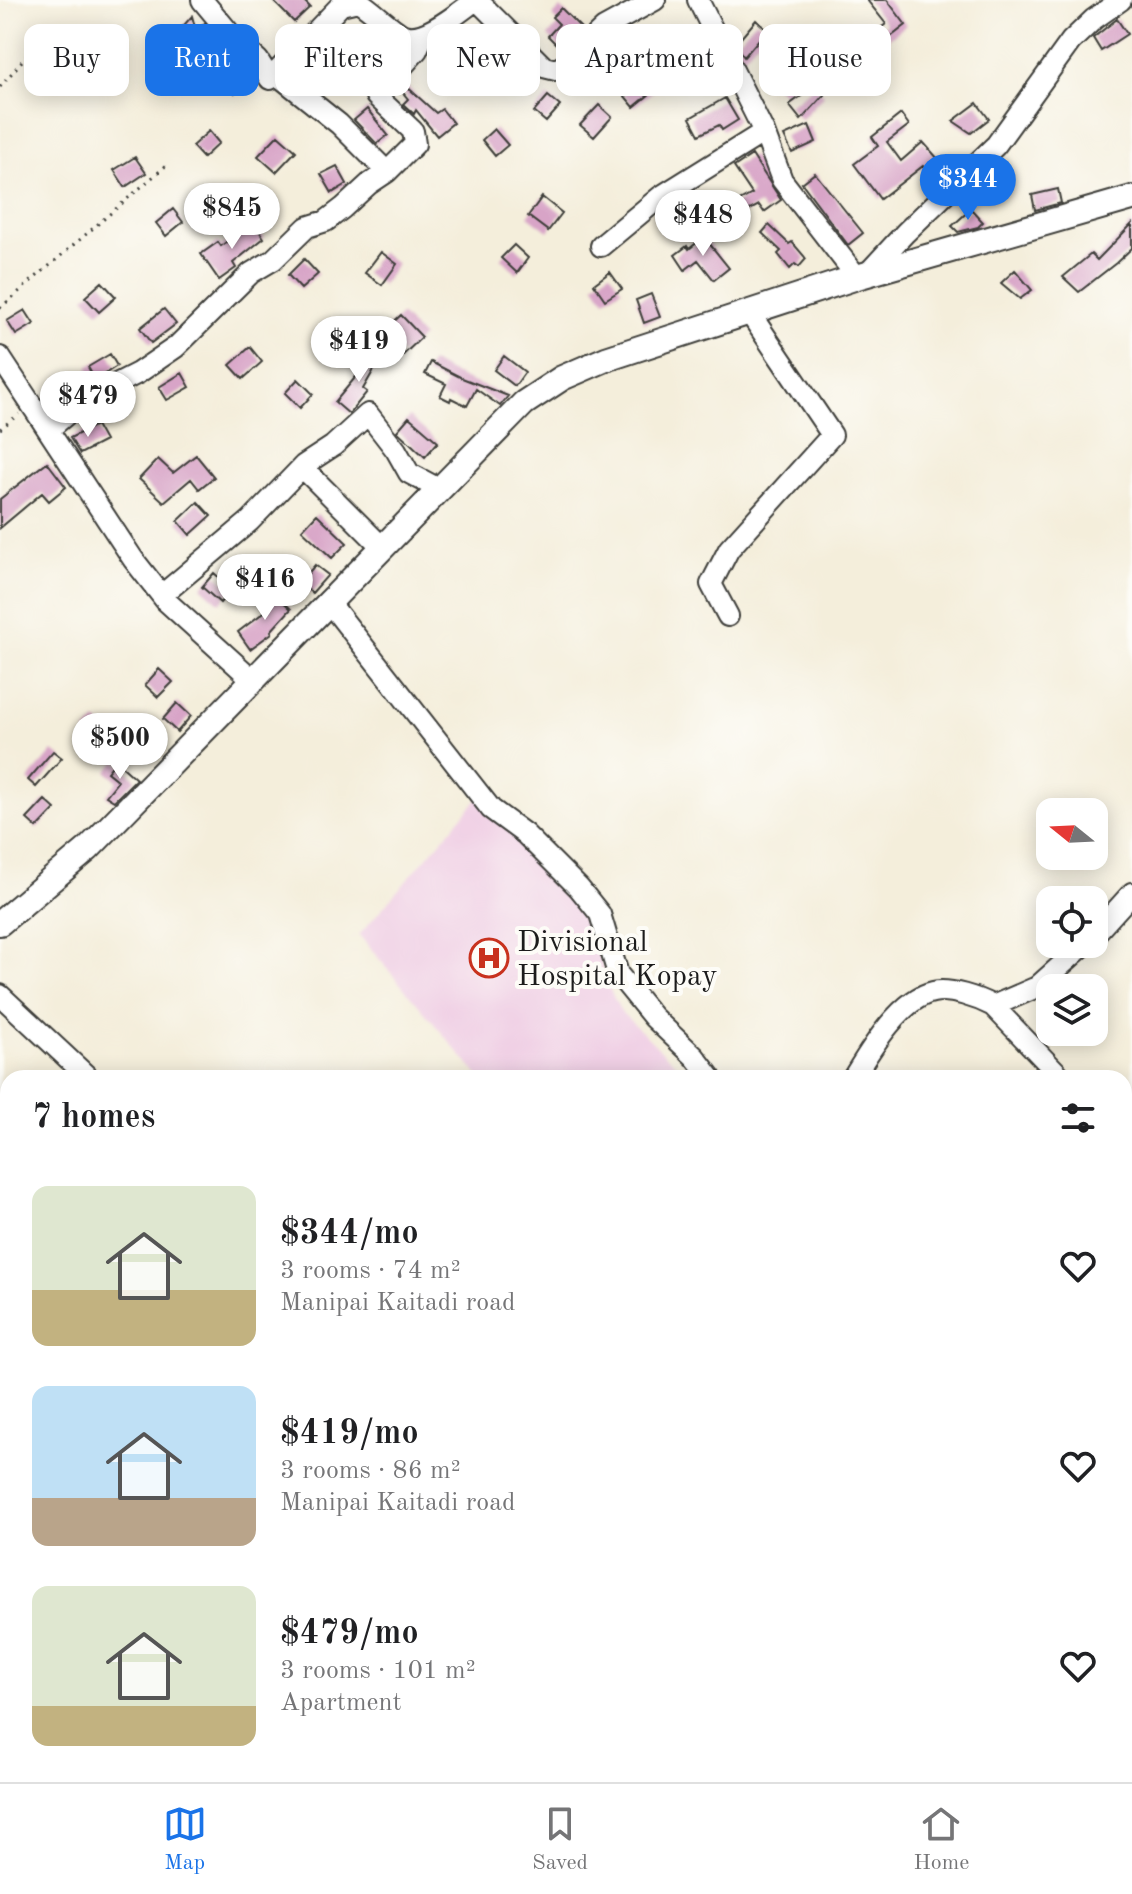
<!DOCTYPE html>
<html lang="en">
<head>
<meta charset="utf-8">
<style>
  :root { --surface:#fff; --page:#f2f2f2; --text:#202124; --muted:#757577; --line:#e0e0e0; --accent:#1a73e8 }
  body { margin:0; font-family:"Old Standard TT",serif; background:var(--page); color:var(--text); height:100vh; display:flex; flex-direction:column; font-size:30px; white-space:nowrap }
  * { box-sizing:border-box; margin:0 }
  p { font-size:26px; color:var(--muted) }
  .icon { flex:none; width:44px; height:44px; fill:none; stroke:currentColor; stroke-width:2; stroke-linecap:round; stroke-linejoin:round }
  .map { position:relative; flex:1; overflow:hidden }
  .drawer { position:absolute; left:0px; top:1070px; width:1132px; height:712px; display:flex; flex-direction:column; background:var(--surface); border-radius:24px 24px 0 0; box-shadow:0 4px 20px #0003 }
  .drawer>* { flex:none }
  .banner { position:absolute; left:24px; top:24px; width:1084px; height:72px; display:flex; gap:16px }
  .needle { width:52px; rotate:288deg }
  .buttons { position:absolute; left:1036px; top:798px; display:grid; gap:16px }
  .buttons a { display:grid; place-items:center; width:72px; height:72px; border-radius:16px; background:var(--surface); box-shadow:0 4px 20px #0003; font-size:40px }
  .price { position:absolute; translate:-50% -68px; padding:0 18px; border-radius:28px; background:#fff; color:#222; font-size:26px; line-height:52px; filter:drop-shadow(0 2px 4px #0008) }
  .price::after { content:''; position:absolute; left:50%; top:48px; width:24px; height:18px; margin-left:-12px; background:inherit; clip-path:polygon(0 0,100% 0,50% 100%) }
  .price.selected { background:var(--accent); color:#fff }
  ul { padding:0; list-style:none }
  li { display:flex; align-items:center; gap:24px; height:200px; padding:0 32px }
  li span { display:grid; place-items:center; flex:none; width:224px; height:160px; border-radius:16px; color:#555 }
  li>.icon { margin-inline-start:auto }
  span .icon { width:96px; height:96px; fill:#fffc; stroke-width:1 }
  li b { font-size:34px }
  h2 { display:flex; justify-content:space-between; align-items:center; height:96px; padding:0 32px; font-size:34px }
  .chip { padding:0 28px; border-radius:16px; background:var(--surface); box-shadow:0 4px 20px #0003; font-size:28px; line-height:72px }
  .chip.selected { background:var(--accent); color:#fff }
  .dock { display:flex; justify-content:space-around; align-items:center; height:112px; border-top:2px solid var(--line); background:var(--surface); font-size:22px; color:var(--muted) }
  .dock a { display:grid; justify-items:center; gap:4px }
  .dock .selected { color:var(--accent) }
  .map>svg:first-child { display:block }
  .built { fill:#f0d0e5 }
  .building { fill:#d8a4c7 }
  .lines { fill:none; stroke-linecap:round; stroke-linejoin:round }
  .minor-casing { stroke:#3c3c39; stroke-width:24 }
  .major-casing { stroke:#3c3c39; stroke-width:28 }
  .path { stroke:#3c3c39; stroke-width:3; stroke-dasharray:2 6; stroke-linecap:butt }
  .minor { stroke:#fff; stroke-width:20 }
  .major { stroke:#fff; stroke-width:24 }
  .labels { text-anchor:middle; stroke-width:8; stroke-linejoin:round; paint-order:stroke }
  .poi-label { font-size:30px; fill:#1c1c1c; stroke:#fdfcf7; text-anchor:start }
</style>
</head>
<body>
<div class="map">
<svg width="1132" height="1782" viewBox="0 0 1132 1782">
  <rect width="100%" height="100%" fill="#fdfcf7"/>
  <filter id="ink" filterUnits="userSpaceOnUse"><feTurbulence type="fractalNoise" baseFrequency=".0125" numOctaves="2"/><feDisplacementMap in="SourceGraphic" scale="16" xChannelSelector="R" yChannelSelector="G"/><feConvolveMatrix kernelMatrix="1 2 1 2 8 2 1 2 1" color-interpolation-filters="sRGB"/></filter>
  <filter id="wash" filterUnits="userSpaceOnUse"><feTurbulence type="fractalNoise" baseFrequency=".006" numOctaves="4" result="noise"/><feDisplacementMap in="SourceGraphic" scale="32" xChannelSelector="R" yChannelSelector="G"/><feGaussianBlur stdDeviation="1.8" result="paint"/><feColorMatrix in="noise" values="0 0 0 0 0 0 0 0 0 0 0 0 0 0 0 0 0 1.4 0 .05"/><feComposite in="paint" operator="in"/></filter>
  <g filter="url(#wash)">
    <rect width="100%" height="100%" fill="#f4eedb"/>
    <!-- built -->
    <path class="built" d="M480,796l113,127 12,57 16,32 69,66h-210l-121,-143z"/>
    <g id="blocks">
      <!-- building -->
      <path class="building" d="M272,0h31l7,7 -16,15z
        M867,0h20l19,25 -27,21 -8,-11 15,-11z
        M561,8l22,22 -21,20 -14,-14 11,-12 -7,-7z
        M192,16l4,15 9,-8 11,15 -14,17 -24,-23z
        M1117,19l10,15 -26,17 -8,-13z
        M756,20l11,10 -23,27 -9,-12z
        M350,25l14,13 -12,14 -14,-12z
        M493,34l22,23 -13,13 -22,-22z
        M458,41l12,10 -18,22 -12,-10z
        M863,49l8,10 -31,25 -8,-11z
        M802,54l11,11 -29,29 -12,-12z
        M642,60l20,24 -28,23 -11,-13 17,-14 -9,-11z
        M313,63l15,19 -10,8 -18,-16z
        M243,64l11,14 -19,15 -11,-14z
        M404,84l32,29 6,-4 11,14 -16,13 -21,-26 -2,4 -11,-10 5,-5 -8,-10z
        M815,86l9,9 -23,25 -12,-15z
        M548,96l12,10 -14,16 -12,-10z
        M725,98l13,22 -16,10 -3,-5 -20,10 -9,-17z
        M977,103l12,16 -18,14 -18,-12z
        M599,105l13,12 -18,20 -14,-12z
        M367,109l21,26 -11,9 -23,-24z
        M901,114l8,11 -22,17 14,19 22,-19 16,18 -12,11 -4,-5 -43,33 -26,-35 24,-18 -6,-9z
        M809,125l7,17 -24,11 -8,-17z
        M494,129l14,16 -13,11 -13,-16z
        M209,131l10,12 -16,15 -11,-12z
        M278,135l18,16 -20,21 -18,-16z
        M752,155l29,45 -17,12 -5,-7 -22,12 -6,-11 21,-12 -18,-27z
        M135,157l11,16 -21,14 -11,-17z
        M337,166l10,18 -15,9 -11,-19z
        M815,173l48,60 -15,12 -46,-62z
        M1058,189l3,14 -26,7 -3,-15z
        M542,197l20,16 -14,18 -20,-15z
        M173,209l10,13 -17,14 -10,-13z
        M971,209l12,13 -5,5 -20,5 -6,-6z
        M253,222l11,16 -31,25 3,5 -17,12 -18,-26 17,-12 3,4z
        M1132,224v24l-16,15 -37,29 -16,-15 28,-23 6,6z
        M769,225l20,19 3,-2 12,14 2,3 -7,8 -4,-3 -5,5 -12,-15 3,-3 -19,-18z
        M704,237l25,31 -15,12 -16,-20 -13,10 -10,-15 12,-9 2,3z
        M514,245l14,13 -11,15 -16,-15z
        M381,252l16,12 -15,21 -17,-12z
        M304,259l14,15 -17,15 -13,-14z
        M1015,270l17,20 -12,9 -19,-16z
        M610,272l12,17 -17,11 -11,-16z
        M102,282l14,15 -17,15 -14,-15z
        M651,294l9,23 -16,6 -8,-23z
        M164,309l12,15 -25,19 -11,-15z
        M25,310l9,14 -18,11 -9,-14z
        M401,315l21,22 -19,18 -13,-13 7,-6 -9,-9z
        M250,347l12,15 -19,17 -13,-14z
        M378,351l5,3 -20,35 4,3 -18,22 -14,-12 29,-35 -3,-2 8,-13 6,3z
        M110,354l7,12 -22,14 -7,-13z
        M504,356l21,16 -10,14 -21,-16z
        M431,362l31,16 46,18 -8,10 -24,-17 -9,17 -16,-8 -1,3 -10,-5 6,-12 -21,-10z
        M182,373l8,14 -23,13 -8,-13z
        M298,379l15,15 -13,14 -15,-15z
        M409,417l29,25 -13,15 -28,-26z
        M96,425l9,16 -25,13 -10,-16z
        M196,455l18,22 -15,12 -8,-10 -27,23 -25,-23 19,-20 15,14z
        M47,462l19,25 -17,14 -7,-8 -42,35v-29z
        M198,502l13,14 -21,19 -12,-14z
        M317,514l30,29 -15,15 -30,-28z
        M315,565l13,10 -16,18 -12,-10z
        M214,573l18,16 -12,14 -18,-16z
        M274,593l17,16 -20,22 1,2 -22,16 -12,-17 34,-26 -6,-5z
        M159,669l14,13 -15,15 -13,-12z
        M177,703l14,13 -14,16 -14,-13z
        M96,721l22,20 -11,12 -22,-21z
        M53,751l9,7 -26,29 -8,-7z
        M116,761l20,18 -22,22 -8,-5 12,-15 -11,-9z
        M45,800l10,9 -18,19 -10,-9z"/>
    </g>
  </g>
  <g filter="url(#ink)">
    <use href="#blocks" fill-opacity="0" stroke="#3c3c39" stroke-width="2"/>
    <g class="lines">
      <!-- minor casing -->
      <g class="minor-casing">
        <path id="minor" d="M202,0l30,36 26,24 12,19 71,-74 17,-4c14,8 35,30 46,34 20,8 56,-24 72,-35
          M477,0l67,67 12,3 10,-6 38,-36 51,-28
          M698,0l66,132 18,48 75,97
          M275,73l64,51 48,48
          M601,246l59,-49 104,-65
          M867,274l38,-41 91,-88 75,-104 23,-22 27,-19
          M0,357l133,202 33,42 86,78
          M48,430l33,-28 57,-29 38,-26 75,-74 22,-13 34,-33 19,-6 17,-13 26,-24 18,-12 28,-28 -2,-13 -37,-35 41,-46 7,-16
          M302,467l80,80
          M162,595l88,-74 54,-56 29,-19 35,-32 28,36 13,23 30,16
          M328,601l163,208 34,25 54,54 21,26 18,60 35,43 42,40 16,21
          M728,616l-17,-32 18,-35 103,-114 -83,-123
          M1094,935l38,-42
          M0,995l89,83
          M993,1006l69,72
          M853,1078c16,-26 47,-79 80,-86 17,-4 45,6 60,14l44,-19 48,-43
          M1124,1127l8,3
          M1129,1701l3,3
          M135,1782l5,-8"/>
      </g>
      <!-- major casing -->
      <g class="major-casing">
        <path id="major" d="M0,923l88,-74 436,-446 38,-25 44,-19 251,-82 275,-79"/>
      </g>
      <!-- path -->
      <path class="path" d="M0,87l38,-45 40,-2
        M0,308l168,-144
        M0,429l19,-15"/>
      <!-- minor -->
      <use href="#minor" class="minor"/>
      <!-- major -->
      <use href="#major" class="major"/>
    </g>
  </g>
  <!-- icons -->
  <defs>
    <g id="hospital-ring" transform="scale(2)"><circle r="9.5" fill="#fdfcf7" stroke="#c8321e" stroke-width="1.5"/><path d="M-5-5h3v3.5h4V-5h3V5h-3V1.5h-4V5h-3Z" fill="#c8321e"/></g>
  </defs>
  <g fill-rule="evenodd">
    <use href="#hospital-ring" x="489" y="958"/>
  </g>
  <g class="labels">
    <!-- poi labels -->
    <g class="poi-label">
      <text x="517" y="951">Divisional<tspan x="517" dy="34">Hospital Kopay</tspan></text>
    </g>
  </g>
</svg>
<div class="buttons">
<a><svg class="needle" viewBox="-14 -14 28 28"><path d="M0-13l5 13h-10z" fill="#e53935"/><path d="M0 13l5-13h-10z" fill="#757577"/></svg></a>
<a><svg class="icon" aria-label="locate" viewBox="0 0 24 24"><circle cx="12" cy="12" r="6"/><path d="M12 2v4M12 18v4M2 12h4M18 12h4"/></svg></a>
<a><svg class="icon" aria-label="layers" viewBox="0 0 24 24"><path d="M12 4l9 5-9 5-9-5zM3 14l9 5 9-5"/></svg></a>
</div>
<b class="price selected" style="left:968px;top:222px">$344</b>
<b class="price" style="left:232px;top:251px">$845</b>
<b class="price" style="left:703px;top:258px">$448</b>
<b class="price" style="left:359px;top:384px">$419</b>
<b class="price" style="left:88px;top:439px">$479</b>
<b class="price" style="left:265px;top:622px">$416</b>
<b class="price" style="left:120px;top:781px">$500</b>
<div class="banner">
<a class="chip">Buy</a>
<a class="chip selected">Rent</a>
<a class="chip">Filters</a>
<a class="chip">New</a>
<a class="chip">Apartment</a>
<a class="chip">House</a>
</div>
<section class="drawer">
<h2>7 homes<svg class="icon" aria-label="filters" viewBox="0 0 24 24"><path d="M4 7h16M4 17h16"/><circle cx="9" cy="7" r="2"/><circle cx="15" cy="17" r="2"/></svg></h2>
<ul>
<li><span style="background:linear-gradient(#dfe7d0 65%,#c2b280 0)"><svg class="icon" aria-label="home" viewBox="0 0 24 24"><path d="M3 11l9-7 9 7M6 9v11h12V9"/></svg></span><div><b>$344/mo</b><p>3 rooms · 74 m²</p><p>Manipai Kaitadi road</p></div><svg class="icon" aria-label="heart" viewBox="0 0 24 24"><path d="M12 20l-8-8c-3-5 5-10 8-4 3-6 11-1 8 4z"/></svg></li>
<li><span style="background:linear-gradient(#bfe0f5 70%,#b9a48a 0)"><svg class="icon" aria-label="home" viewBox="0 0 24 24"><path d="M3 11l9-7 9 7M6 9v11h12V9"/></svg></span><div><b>$419/mo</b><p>3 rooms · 86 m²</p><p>Manipai Kaitadi road</p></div><svg class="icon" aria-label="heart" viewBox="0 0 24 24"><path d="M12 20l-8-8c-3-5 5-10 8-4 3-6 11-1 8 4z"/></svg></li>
<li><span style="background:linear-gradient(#dfe7d0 75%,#c2b280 0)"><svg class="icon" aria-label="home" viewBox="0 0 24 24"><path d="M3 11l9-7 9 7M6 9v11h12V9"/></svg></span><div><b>$479/mo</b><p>3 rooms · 101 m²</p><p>Apartment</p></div><svg class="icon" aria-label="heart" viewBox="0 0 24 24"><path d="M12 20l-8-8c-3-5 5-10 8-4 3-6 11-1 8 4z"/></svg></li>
</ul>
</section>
</div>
<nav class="dock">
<a class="selected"><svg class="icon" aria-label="map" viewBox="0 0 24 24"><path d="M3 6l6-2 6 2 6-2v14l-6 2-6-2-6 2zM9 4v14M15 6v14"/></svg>Map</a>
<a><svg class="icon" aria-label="saved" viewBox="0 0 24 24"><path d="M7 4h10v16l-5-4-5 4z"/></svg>Saved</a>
<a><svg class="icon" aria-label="home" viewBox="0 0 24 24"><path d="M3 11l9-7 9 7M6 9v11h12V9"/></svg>Home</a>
</nav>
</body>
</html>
